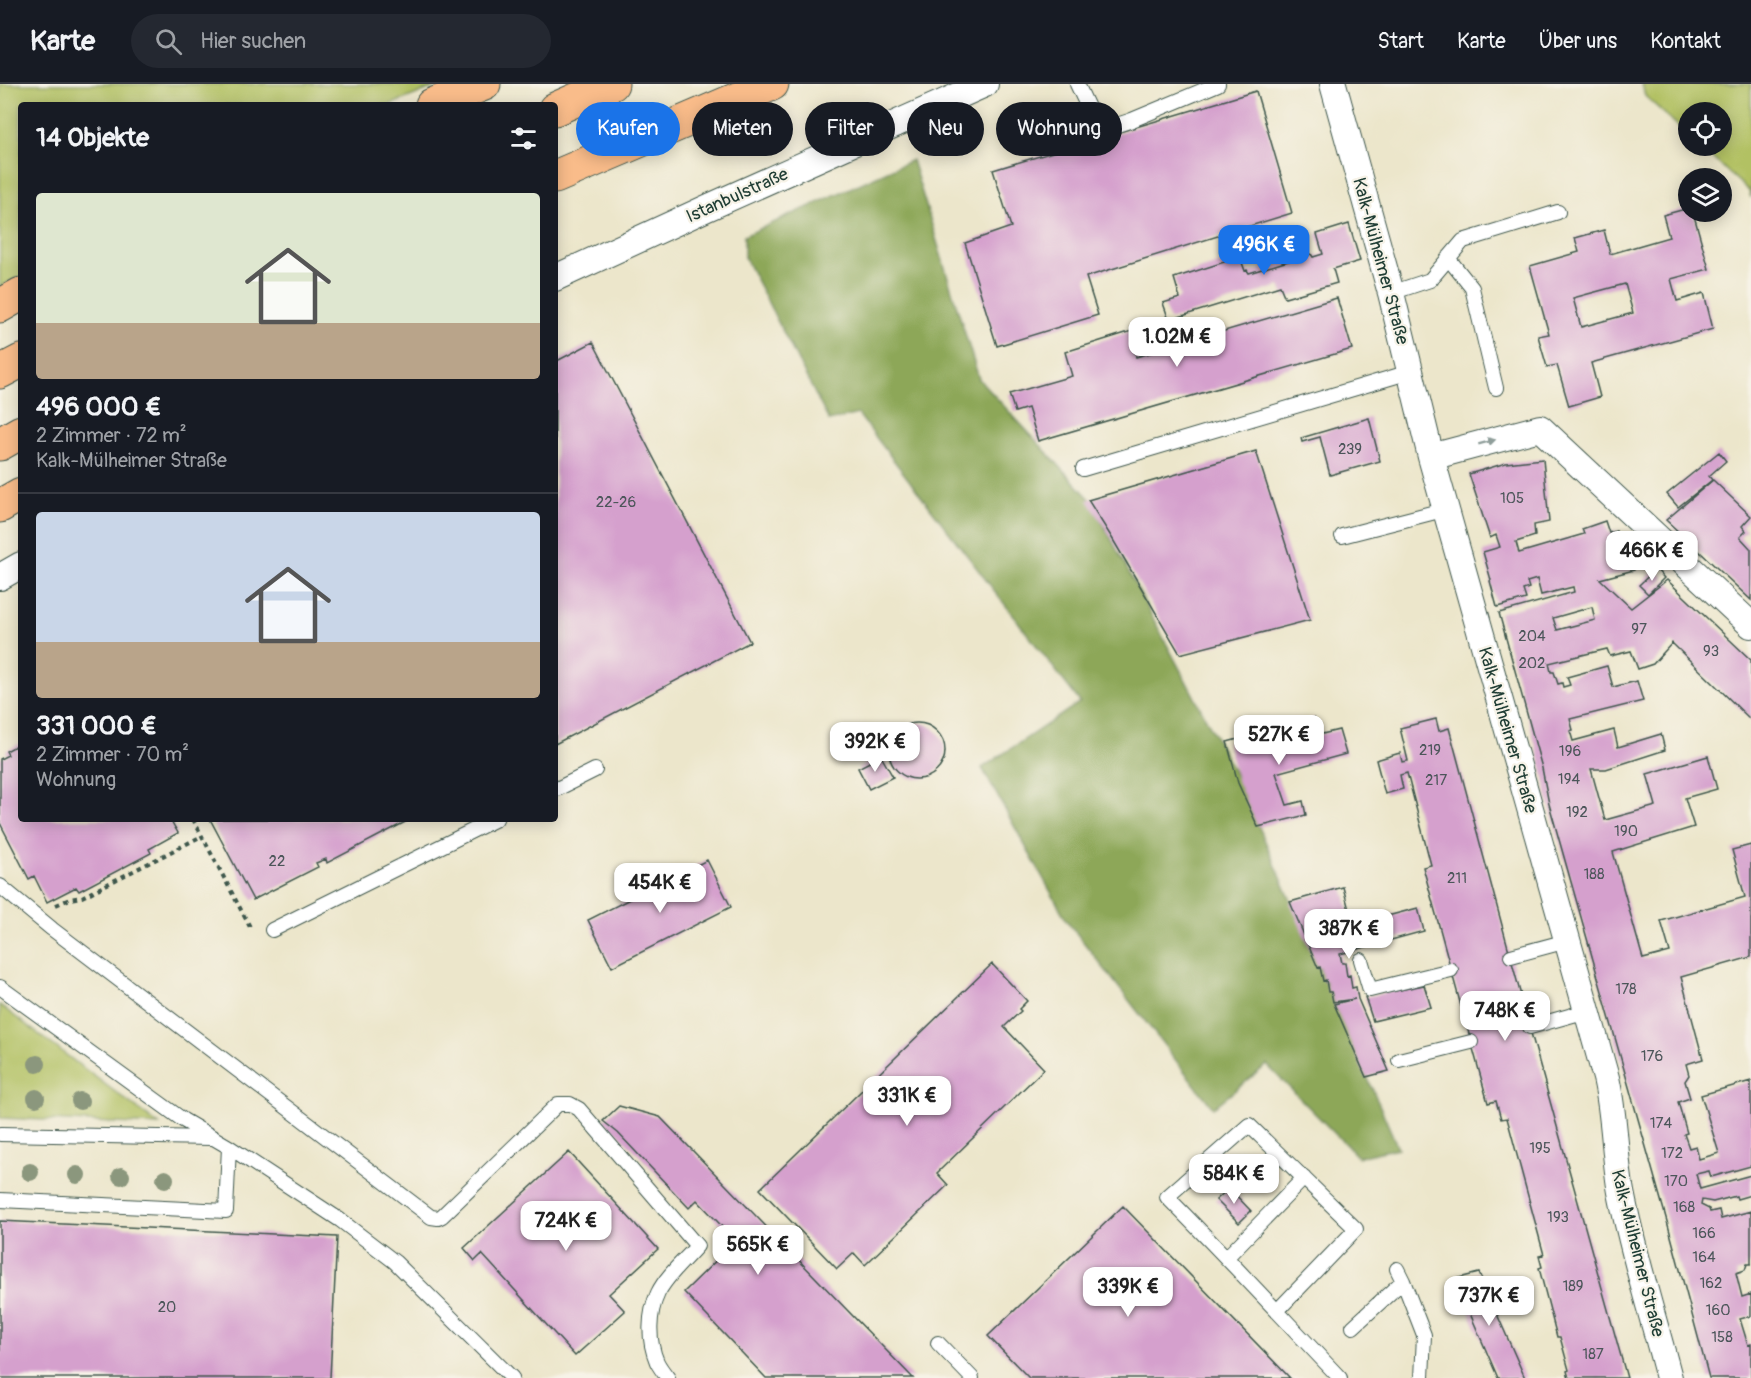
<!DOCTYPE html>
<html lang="de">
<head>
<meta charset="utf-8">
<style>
  :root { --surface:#171b24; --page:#242831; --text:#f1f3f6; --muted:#9ea1a6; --line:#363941; --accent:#1a73e8 }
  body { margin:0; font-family:Pangolin,sans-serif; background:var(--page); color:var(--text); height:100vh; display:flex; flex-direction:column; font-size:22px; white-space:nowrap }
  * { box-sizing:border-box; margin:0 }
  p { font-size:20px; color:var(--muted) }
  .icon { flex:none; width:33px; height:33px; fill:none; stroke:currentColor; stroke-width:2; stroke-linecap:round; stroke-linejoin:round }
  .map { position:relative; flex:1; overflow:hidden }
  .panel { position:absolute; left:18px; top:18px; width:540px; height:720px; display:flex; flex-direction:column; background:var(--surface); border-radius:6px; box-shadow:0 3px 15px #0003 }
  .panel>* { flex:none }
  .hud { position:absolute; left:576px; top:18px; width:570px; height:54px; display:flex; gap:12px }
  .controls { position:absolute; left:1678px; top:18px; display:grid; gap:12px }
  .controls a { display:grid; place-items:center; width:54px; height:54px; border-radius:50%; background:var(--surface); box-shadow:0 3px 15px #0003; font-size:30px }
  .price { position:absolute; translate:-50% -51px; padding:0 14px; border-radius:12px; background:#fff; color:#222; font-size:20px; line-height:39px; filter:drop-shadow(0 2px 3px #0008) }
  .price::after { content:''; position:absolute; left:50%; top:36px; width:18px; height:14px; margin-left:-9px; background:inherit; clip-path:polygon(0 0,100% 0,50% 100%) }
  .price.current { background:var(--accent); color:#fff }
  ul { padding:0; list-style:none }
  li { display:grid; align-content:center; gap:12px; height:318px; padding:0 18px }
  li+li { border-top:2px solid var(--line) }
  li span { display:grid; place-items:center; height:186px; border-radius:6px; color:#555 }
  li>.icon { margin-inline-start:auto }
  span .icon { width:108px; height:108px; fill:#fffc; stroke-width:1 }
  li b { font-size:26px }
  h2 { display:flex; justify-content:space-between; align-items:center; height:72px; padding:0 18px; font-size:26px }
  .chip { padding:0 21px; border-radius:27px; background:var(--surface); box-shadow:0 3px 15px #0003; font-size:21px; line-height:54px }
  .chip.current { background:var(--accent); color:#fff }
  header { display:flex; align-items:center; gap:36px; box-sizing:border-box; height:84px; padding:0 30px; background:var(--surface); border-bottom:2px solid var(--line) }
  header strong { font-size:28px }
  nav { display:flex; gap:33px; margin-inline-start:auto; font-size:21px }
  .search { width:420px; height:54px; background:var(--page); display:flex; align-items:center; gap:15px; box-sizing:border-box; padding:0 21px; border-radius:33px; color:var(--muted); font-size:22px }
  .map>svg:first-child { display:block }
  .green { fill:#b2c163; stroke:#687f4c; stroke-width:1.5 }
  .forest { fill:#8da759; stroke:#567246; stroke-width:1.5 }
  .building { fill:#d5a0cd; fill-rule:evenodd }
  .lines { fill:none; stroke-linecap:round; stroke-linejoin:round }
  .lane-casing { stroke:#3e564b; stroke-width:16 }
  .street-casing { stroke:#3e564b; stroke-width:28 }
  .highway-casing { stroke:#3e564b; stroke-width:35 }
  .path { stroke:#3e564b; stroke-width:4; stroke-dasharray:4.5 4.5; stroke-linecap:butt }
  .lane { stroke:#fff; stroke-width:14 }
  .street { stroke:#fff; stroke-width:26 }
  .highway { stroke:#f9bc8a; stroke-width:33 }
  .tree { fill:#8b977d }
  .oneway { fill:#8f9e9a }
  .labels { text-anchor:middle; stroke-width:4.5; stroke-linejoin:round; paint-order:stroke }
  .number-label { font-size:15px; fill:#4c565a }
  .street-label { font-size:18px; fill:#1f3d34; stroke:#f7f3e8 }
</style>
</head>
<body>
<header>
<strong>Karte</strong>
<div class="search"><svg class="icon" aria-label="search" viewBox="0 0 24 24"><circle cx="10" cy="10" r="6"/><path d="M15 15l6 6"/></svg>Hier suchen</div>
<nav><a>Start</a><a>Karte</a><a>Über uns</a><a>Kontakt</a></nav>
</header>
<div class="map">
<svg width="1751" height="1294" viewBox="0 0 1751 1294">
  <rect width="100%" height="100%" fill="#f7f3e8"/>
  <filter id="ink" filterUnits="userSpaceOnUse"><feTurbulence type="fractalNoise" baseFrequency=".0167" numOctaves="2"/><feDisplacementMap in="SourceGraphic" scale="12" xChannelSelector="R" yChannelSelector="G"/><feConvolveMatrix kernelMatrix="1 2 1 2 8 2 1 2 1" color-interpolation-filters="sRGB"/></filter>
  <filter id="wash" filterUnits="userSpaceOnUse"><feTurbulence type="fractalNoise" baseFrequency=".008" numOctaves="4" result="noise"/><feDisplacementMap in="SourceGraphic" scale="24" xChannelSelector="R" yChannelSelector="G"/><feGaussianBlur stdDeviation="1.35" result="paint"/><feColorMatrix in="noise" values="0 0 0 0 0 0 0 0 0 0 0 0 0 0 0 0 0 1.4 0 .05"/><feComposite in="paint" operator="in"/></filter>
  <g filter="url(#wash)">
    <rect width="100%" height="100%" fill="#ece6cb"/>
    <!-- green -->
    <path class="green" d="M0,0h442l-52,21h-369v171l-21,11z
      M1642,0h109v114l-2,-7 -50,-45h23v-34h-33v24l-44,-40z
      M0,921l159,120 -159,-7z"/>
    <!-- forest -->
    <path class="forest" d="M912,76l67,219 111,120 150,284 158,365 -40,9 -91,-92 -54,43 -146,-187 -85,-153 98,-66 -222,-288 -29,7 -85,-165v-20z"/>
    <g id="blocks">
      <!-- building -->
      <path class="building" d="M1256,7l36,122 -206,64 12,38 -101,31 -32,-103 46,-16 -18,-57z
        M1689,124v4h4l16,57 -38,10 6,22 27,-8 9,36 -122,34 9,34 -31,9 -12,-41 -10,2 -9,-31 11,-2 -19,-68 49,-14 -4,-14 29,-8 6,24 59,-17 -6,-22zM1625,200l8,29 -52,14 -8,-29z
        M1349,140l11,37 -27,8 4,14 -52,15 -5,-12 -111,34 -6,-17 17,-5 -6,-20 66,-21 5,14 2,-1 2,3 62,-19 2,3 10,-3 -6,-20z
        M1337,214l15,51 -314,92 -10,-33 -13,4 -6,-18 63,-18 -7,-24 80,-25 3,12 -15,5 3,13z
        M593,258l157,300 -195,102v-382z
        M1369,334l11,43 -50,14 -10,-38 -18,5 -1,-4z
        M1256,367l54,169 -130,34 -68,-116 -24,-38z
        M1719,368l7,9 -17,15 3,4 -34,27 -11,-13z
        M1543,375l6,63 -15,3 1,11 -19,6 3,11 65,-19 -2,-5 23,-8 4,12 7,-2 4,13 6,-2 8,28 -34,9 31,29 36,-28 84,80v60l-79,-77 -19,21 -15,5 -7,-18 -21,5 -3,-7 -58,14 2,9h3l4,12 4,-1 1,4 7,-2 -3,-8 40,-11 6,21 24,-6 6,20 -73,18 3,11 -3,1 3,10 41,-11 4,17 43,-13 4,16 -59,19h-15l14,51 51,-14 -9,-32 61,-18 9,33 -32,9 9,29 -81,25 30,107 27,-7 -9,-31 84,-24 -13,-47 19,-5v112l-70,20 22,82 -17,5 3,11 -4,6 5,17 -12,4 9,31 -3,1 5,14 7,-2 3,13 20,-6 -18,-58 50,-14v85l-40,11 -2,-6 -13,3 4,15 51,-14v20l-14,4 -1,-3 -23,6 -11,-2 -1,5 8,4 1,3 9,-2 2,9 30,-8v53h-4l-2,6 -9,3 6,24 9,-3v22l-11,3 8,26 3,-1v34h-42l-41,-153 -119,-421 -7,-36 -43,-155 75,-21 -1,-5 -32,8 -4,-16 -10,3 2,6 -6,2 3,9 -29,8 -7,-26 1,-1 -8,-28 17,-5 -4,-12 -6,3 -21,-64 37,-11zM1592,523l3,13 -38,10 -4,-12z
        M1713,396l38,36 -9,10 4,5 -6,6 11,12v51l-85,-80z
        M1656,485l8,9 -16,16 -9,-9z
        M1314,634l4,17 21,-5 7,24 -70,19 11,32 16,-4 3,14 -48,12 -20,-44 -11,-41z
        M1436,635l3,12 10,-3 82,305 96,345h-58l-2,-7 2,-1 -9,-33h-3l-18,-69 3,-1 -3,-11 5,-1 -37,-137 -6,1 -5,-18 -8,2 -24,-87 8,-1 -3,-10 -8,1 -38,-139 8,-2 -24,-92 -7,2 3,14 -18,5 -9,-34 24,-7 2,9 6,-1 -8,-33z
        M889 667a28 28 0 1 1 56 0a28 28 0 1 1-56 0Z
        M21,659v76h149l8,14 -29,16 2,4 -72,38 -3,-4 -29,15 -13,-26 -5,3 -29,-56v-64l8,-4 -2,-4z
        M881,672l12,21 -24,12 -11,-21z
        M210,735h201l-84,44 -1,-4 -10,4 2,4 -65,33z
        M707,776l24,47 -119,60 -24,-47z
        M1343,803l10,38 65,-17 6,23 -84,23 2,9h3l2,13 3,-1 2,13 4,-1 2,12 31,72 -23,6 -32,-73 21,-5 -22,3 -2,-10h-3l-2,-12 -3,1 -3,-14 -2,1 -28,-66z
        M992,880l35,37 -8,8 2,2 -17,16 40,42 -107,104 11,12 -83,80 -11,-12 -17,16 -77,-80z
        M1424,901l7,22 -58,14 -8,-24z
        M619,1022l41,11 253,261h-147l-82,-86 52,-51 -39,-41 -8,8 -71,-75 -15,-12z
        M569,1068l89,97 -49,45 16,17 -50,45 -93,-102 -7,7 -11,-13z
        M1229,1104l22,23 -12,12 -23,-23z
        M1123,1122l167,172h-261l-41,-42z
        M0,1137l337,16 -7,141h-330z
        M1479,1189l25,57 21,48h-27l-43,-99z"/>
    </g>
  </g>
  <g filter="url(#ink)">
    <use href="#blocks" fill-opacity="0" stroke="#3e564b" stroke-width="1.5"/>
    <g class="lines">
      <!-- lane casing -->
      <g class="lane-casing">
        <path id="lane" d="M1077,0l22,47 33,-11 86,-36
          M1448,174l24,30 24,100
          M1391,209l39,-13 33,-39 95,-29
          M1083,385l327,-97
          M1342,452l105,-27
          M555,706l40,-20
          M0,802l52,43 379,288 7,1 4,-2 116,-112h12l9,5 118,137c-13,15 -30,29 -39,47 -10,21 -10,48 -1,69 3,6 7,11 11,16
          M272,846l224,-111
          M1511,872l56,-15
          M1361,876l9,30 81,-20
          M0,903l183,133 46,27 111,73 55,42 117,116
          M1530,943l57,-16
          M1399,976l72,-18
          M0,1050l211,4
          M0,1116l226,11 3,-64
          M1227,1173l77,-79
          M1397,1185l6,12 21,54 -2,43
          M1277,1227l79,-82 -107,-104 -82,72c59,59 115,120 173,181
          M1353,1243l50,-46
          M938,1259l34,35"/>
      </g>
      <!-- street casing -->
      <g class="street-casing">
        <path id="street" d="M1333,0l58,209 40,164 175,621c9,38 8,76 15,114 12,62 32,124 48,186
          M555,194l152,-70 278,-124
          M1431,373l109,-29 211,197
          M0,493l21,-12"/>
      </g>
      <!-- highway casing -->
      <g class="highway-casing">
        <path id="highway" d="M432,21l52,-21
          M555,25l57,-25
          M555,93l217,-93
          M0,222l21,-12
          M0,288l21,-11
          M0,360l21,-12
          M0,422l21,-12"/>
      </g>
      <!-- path -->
      <path class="path" d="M193,735l57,108
        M56,821l14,-6 12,-2 120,-61"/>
      <!-- lane -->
      <use href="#lane" class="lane"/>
      <!-- street -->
      <use href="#street" class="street"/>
      <!-- highway -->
      <use href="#highway" class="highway"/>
    </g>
    <!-- trees -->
    <g class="tree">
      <circle cx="37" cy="980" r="9"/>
      <circle cx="36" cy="1014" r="9"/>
      <circle cx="80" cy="1017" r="9"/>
      <circle cx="30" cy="1088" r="9"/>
      <circle cx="77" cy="1091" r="9"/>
      <circle cx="121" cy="1092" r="9"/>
      <circle cx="165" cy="1095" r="9"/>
    </g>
    <!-- one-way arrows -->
    <defs><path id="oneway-solid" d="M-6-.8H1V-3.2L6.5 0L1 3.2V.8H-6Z" transform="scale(1.5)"/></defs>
    <use class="oneway" href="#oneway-solid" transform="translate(1487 358) rotate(-15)"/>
  </g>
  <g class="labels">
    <!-- number labels -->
    <g class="number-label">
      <text x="1350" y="370">239</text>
      <text x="1512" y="419">105</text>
      <text x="616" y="423">22-26</text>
      <text x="1639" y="550">97</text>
      <text x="1532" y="557">204</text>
      <text x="1711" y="572">93</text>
      <text x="1532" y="584">202</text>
      <text x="1430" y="671">219</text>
      <text x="1570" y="672">196</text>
      <text x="1569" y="700">194</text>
      <text x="1436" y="701">217</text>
      <text x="1577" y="733">192</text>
      <text x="1626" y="752">190</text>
      <text x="277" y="782">22</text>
      <text x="1594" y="795">188</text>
      <text x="1457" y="799">211</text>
      <text x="1626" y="910">178</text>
      <text x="1652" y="977">176</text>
      <text x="1661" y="1044">174</text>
      <text x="1540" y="1069">195</text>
      <text x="1672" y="1074">172</text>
      <text x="1676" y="1102">170</text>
      <text x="1684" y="1128">168</text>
      <text x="1558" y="1138">193</text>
      <text x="1704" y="1154">166</text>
      <text x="1704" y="1178">164</text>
      <text x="1711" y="1204">162</text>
      <text x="1573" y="1207">189</text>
      <text x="167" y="1228">20</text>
      <text x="1718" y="1231">160</text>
      <text x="1722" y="1258">158</text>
      <text x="1593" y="1275">187</text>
    </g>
    <!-- street labels -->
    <g class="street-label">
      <text transform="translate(737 111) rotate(-24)" y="6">Istanbulstraße</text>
      <text transform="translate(1381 177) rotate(75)" y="6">Kalk-Mülheimer Straße</text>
      <text transform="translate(1508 646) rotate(74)" y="6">Kalk-Mülheimer Straße</text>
      <text transform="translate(1638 1169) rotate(76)" y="6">Kalk-Mülheimer Straße</text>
    </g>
  </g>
</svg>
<div class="controls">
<a><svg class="icon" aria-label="locate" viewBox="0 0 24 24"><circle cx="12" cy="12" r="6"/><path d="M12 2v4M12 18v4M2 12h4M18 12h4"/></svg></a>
<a><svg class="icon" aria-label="layers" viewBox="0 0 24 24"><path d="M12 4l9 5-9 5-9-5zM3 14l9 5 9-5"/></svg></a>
</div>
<b class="price current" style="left:1264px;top:192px">496K €</b>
<b class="price" style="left:1177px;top:284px">1.02M €</b>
<b class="price" style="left:1652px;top:498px">466K €</b>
<b class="price" style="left:1279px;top:682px">527K €</b>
<b class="price" style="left:875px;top:689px">392K €</b>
<b class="price" style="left:660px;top:830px">454K €</b>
<b class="price" style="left:1349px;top:876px">387K €</b>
<b class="price" style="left:1505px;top:958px">748K €</b>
<b class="price" style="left:907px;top:1043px">331K €</b>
<b class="price" style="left:1234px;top:1121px">584K €</b>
<b class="price" style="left:566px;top:1168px">724K €</b>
<b class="price" style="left:758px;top:1192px">565K €</b>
<b class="price" style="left:1128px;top:1234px">339K €</b>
<b class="price" style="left:1489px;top:1243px">737K €</b>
<div class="hud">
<a class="chip current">Kaufen</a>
<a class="chip">Mieten</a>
<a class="chip">Filter</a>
<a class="chip">Neu</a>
<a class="chip">Wohnung</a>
</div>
<section class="panel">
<h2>14 Objekte<svg class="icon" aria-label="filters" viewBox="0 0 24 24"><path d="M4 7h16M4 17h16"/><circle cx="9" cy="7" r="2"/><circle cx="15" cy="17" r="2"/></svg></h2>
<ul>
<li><span style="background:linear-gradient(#dfe7d0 70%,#b9a48a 0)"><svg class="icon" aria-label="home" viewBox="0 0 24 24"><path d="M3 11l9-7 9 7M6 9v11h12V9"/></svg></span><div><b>496 000 €</b><p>2 Zimmer · 72 m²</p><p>Kalk-Mülheimer Straße</p></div></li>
<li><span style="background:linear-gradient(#c9d6e8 70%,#b9a48a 0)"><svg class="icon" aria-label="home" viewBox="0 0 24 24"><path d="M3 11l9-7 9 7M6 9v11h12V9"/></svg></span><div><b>331 000 €</b><p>2 Zimmer · 70 m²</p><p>Wohnung</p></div></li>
</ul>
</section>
</div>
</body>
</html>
